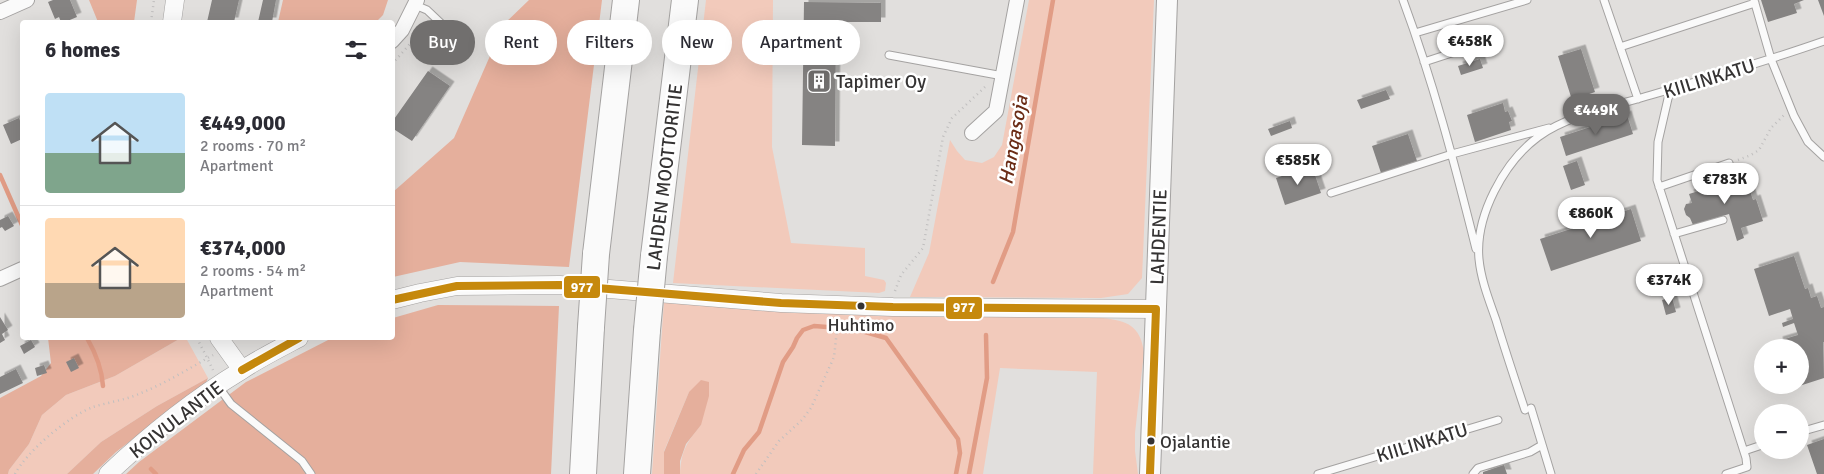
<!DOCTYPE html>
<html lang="en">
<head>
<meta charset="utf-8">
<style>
  :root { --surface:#fff; --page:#f7f7f7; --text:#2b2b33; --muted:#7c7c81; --line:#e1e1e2; --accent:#716f6e }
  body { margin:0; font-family:Signika,sans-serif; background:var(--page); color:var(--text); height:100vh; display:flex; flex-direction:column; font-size:19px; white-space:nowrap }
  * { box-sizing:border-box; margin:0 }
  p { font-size:16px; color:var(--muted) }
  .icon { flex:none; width:28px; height:28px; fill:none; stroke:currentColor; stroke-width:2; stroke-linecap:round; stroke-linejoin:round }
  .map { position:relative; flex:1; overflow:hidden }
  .details { position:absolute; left:20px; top:20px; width:375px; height:320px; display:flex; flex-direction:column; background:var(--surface); border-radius:5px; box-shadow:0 5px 20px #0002 }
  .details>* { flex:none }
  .banner { position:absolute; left:410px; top:20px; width:475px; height:45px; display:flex; gap:10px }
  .fabs { position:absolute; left:1754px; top:339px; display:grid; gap:10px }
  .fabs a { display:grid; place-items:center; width:55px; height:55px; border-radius:50%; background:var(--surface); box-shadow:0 5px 20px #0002; font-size:25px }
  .price { position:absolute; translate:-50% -42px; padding:0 11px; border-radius:18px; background:#fff; color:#222; font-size:16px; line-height:32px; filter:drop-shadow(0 1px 2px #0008) }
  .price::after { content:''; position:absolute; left:50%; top:30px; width:15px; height:11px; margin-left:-8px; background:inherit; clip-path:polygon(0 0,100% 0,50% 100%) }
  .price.current { background:var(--accent); color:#fff }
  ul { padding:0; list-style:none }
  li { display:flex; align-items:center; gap:15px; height:125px; padding:0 25px }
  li+li { border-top:1px solid var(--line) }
  li span { display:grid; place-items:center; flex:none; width:140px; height:100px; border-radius:5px; color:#555 }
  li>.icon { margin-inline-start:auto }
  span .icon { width:60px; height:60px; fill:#fffc; stroke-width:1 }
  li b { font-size:21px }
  h2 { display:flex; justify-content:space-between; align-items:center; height:60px; padding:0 25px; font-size:21px }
  .pill { padding:0 18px; border-radius:22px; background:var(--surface); box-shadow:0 5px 20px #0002; font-size:18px; line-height:45px }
  .pill.current { background:var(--accent); color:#fff }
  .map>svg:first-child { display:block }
  .green { fill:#f2cabb }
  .forest { fill:#e5af9c }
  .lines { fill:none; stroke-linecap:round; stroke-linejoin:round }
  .stream { stroke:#e19c85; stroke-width:4.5 }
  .building { fill:#858382; filter:url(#shadow) }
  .service-casing { stroke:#a4a2a1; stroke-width:9 }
  .minor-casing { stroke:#a4a2a1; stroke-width:16 }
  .tertiary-casing { stroke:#a4a2a1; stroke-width:19 }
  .secondary-casing { stroke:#a4a2a1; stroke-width:22 }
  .motorway-casing { stroke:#a4a2a1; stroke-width:28 }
  .path { stroke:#c0bfbf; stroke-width:2.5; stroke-dasharray:1 4; stroke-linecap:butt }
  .service { stroke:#fafafa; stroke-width:7 }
  .minor { stroke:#fafafa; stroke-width:14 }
  .tertiary { stroke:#fafafa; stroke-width:18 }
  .secondary { stroke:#fafafa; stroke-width:20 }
  .motorway { stroke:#fafafa; stroke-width:26 }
  .motorway-bridge-casing { stroke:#a4a2a1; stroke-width:28; stroke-linecap:butt }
  .motorway-bridge { stroke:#fafafa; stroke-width:26 }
  .bus-1-casing { stroke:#fff; stroke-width:11 }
  .bus-1 { stroke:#c6890d; stroke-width:8 }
  .bus-dot { fill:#353333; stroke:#fff; stroke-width:2 }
  .labels { text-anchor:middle; stroke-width:5; stroke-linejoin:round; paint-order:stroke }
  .bus-label { font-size:18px; fill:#353333; stroke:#fff }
  .street-label { font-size:19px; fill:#353333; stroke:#fff }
  .poi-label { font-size:19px; fill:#353333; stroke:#fff; text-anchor:start }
  .water-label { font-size:20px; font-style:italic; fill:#6b2c16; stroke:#fff }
  .line-badge { stroke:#fff; stroke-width:2 }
  .badge-label { font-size:14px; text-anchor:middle; font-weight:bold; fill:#fff }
</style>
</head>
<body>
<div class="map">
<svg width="1824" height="474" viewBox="0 0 1824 474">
  <defs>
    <filter id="shadow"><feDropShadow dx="4.5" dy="-4.5" stdDeviation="0" flood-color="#0004"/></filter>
  </defs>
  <rect width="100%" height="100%" fill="#e1dfdd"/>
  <!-- green -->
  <path class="green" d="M706,0h67l-1,147 19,96 74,5v28l19,4 2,3 -1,8 -6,2 -206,-10z
    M1029,0h125l-12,278 -14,16 -27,4 -191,-1 19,-44 21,-113 7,11 8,9 17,3 12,-6 8,-12z
    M664,301l439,17c24,3 37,7 41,34l-9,81v18l3,23h-45l4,-102 -97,-4 -17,106h-303c1,-23 7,-32 21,-49l-12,-33 -25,59v23h-12z
    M181,338h5l22,40 -51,28 -56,36 -34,32h-59l1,-4 20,-26 13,-29 24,-20 49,-19z"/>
  <!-- forest -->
  <path class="forest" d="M89,0h48l-3,22h-36z
    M283,0h105l-5,15 -7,7h-98z
    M529,0h73l-33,267 -109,-5 -67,15v-85l61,-54 50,-114z
    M438,305l121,1 -8,168h-425l13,-12 107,-80 86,-44h60l1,-20z
    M48,338h133l-66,38 -49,19 -24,20 -13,29 -20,26 -1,4h-8v-76l41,-22 10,-13z
    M208,378l-4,9 -35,24 -53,41 -23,22h-26l34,-32 56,-36z
    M701,380l8,2v14l-8,29 -15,19 -6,17v13h-16v-22l25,-60z"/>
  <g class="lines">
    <!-- stream -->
    <path class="stream" d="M0,175l22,50
      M993,282l20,-50 40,-232
      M848,327l38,11 72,101 2,14 -4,21
      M87,338c8,14 15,31 16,48
      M151,469l5,5
      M733,474l11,-24 15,-18 24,-70 10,-15 4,-9 6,-8 11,-4 13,1
      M969,474l18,-96 -1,-43"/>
  </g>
  <!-- building -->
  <path class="building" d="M53,0h17l7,17 -12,5h-4l-2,-5 -4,2 -7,-17z
    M212,0h27l-5,22h-27z
    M263,0h13l-4,22h-14z
    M1761,0h43l-10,4 3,9 -29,9z
    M1818,0h6v16z
    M804,2l77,1v19h-45l-1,124 -33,-1z
    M1581,49l14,43 -23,8 -14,-44z
    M1480,59l3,9 -22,7 -3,-9z
    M428,71l22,15 -38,55 -20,-13v-6z
    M1386,90l4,9 -29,10 -4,-9z
    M1503,103l2,9 3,-1 4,10 -3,1 2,8 -36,12 -8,-27z
    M1627,115l6,19 -67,22 -6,-19z
    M19,118l3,8v13l-11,5 -8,-19z
    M1290,121l2,7 -21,8 -3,-7z
    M1408,134l9,27 -36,12 -9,-27z
    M1577,161l8,24 -14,5 -8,-24z
    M1312,166l9,27 -36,12 -9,-27z
    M1725,175l2,7 18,-6 8,24 3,-1 7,22 -22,7 3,10 -7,3 -8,-27 -36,11 -3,-7 -4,-3 -2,-6 2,-5 6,-1 -3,-9 29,-9 -3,-7z
    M1631,209l10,32 -90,30 -11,-32 40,-13 -2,-5 24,-8 1,5z
    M8,216l6,10 -9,5 -3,-4 -2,1v-8z
    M1794,256l11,33 3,-1 3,10 6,-2 4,12 3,-1v35h-1l1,36 -31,10 -1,-3h8v-37h-20l-2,-7 20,-6 -4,-12 -11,4 -1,-4 11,-4 -3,-10 -21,7 -15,-47z
    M1672,297l4,15 -10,3 -4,-15z
    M0,317l8,13 -6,4 3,6 -5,3z
    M31,340l4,7 -11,7 -4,-8z
    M74,358l5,10 -8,4 -5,-10z
    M44,365l3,8 -10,3 -2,-8z
    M16,369l7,14 -23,11v-17z
    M1824,439v35h-7l-10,-29z
    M1504,465l3,9h-24v-2z"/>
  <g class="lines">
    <!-- service casing -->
    <g class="service-casing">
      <path id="service" d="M1403,0c30,81 52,165 73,249
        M1604,0l34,99
        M1754,0l17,59 23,57 14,26 16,15
        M415,5l12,5 19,18
        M1415,33l112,-33
        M1620,47l135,-44
        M889,55l114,21
        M1424,62l43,-14
        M1670,90l-12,52 -1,38 89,278 1,9 -21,7
        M1659,187l70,-24
        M1331,193l121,-39 97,-26
        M1674,234l49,-14
        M218,386l13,18 71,57 9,13
        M1531,408l20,66
        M1525,410c-10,-30 -20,-60 -29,-90 -7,-20 -15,-40 -17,-61 -4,-43 25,-97 59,-122 30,-22 77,-31 113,-42 58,-17 116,-34 173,-54
        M1800,432l24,-7
        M1744,451l18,-6
        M1318,474l180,-54
        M1473,474l5,-6 52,-16 12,-7"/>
    </g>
    <!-- minor casing -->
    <g class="minor-casing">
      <path id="minor" d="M0,12l27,-12
        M392,41l10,-11 15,-30
        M972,133l24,-22 21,-111
        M0,279l22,-10"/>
    </g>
    <!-- tertiary casing -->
    <g class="tertiary-casing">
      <path id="tertiary" d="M172,22l3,-22
        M392,300l28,-7 37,-7 103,-1 221,18 112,4 263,2
        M219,338l23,32
        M108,474c40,-38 86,-75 134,-104 18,-12 38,-22 57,-32"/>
    </g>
    <!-- secondary casing -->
    <g class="secondary-casing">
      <path id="secondary" d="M1150,474l17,-474"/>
    </g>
    <!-- motorway casing -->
    <g class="motorway-casing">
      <path id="motorway" d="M596,254l30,-254
        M654,256l31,-256
        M583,474l8,-147
        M637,474l10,-144"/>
    </g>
    <!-- path -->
    <path class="path" d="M151,22l3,-22
      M392,64l18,-20
      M1738,160l13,-5 8,-5 12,-22 13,-13
      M895,291l6,-16 22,-27 20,-111 9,-19 33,-31
      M197,338l16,32
      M15,474c12,-23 54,-58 78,-67 16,-5 33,-7 48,-14 25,-10 49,-25 72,-38
      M756,474l23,-33 23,-21 9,-12 23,-51 4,-36"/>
    <!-- service -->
    <use href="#service" class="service"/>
    <!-- minor -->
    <use href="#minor" class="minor"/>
    <!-- tertiary -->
    <use href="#tertiary" class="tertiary"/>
    <!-- secondary -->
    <use href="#secondary" class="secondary"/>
    <!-- motorway -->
    <use href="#motorway" class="motorway"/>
    <!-- motorway-bridge casing -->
    <g class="motorway-bridge-casing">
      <path id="motorway-bridge" d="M591,327l5,-73
        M647,330l7,-74"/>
    </g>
    <!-- motorway-bridge -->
    <use href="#motorway-bridge" class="motorway-bridge"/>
    <!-- bus-1 casing -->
    <g class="bus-1-casing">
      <path id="bus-1" d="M392,300l65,-14 103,-1 221,18 112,4 263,2
        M242,370l57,-32
        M1150,474l6,-165"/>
    </g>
    <!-- bus-1 -->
    <use href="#bus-1" class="bus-1"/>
  </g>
  <!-- icons -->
  <defs>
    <g id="building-square" transform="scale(1.25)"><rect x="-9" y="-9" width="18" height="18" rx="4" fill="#716f6e" stroke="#fff"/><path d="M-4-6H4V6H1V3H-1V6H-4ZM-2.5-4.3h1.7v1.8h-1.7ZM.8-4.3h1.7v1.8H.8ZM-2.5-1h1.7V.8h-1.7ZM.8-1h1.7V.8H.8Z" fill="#fff"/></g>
  </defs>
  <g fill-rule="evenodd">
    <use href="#building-square" x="819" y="81"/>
  </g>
  <!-- markers -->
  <g class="bus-dot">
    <circle cx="861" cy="306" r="4.5"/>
    <circle cx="1151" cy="441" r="4.5"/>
  </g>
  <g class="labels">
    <!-- bus labels -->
    <g class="bus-label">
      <text x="861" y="331">Huhtimo</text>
      <text x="1160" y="448" text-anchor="start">Ojalantie</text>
    </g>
    <!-- street labels -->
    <g class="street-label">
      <text transform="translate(1709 78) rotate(-17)" y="7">KIILINKATU</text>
      <text transform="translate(664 177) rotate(-83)" y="7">LAHDEN MOOTTORITIE</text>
      <text transform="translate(1158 237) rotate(-88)" y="7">LAHDENTIE</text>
      <text transform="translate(176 419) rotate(-38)" y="7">KOIVULANTIE</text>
      <text transform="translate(1422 442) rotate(-17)" y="7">KIILINKATU</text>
    </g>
    <!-- poi labels -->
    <g class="poi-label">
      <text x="836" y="88">Tapimer Oy</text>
    </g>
    <!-- water labels -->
    <g class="water-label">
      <text transform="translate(1013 140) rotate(-80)" y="7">Hangasoja</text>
    </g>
  </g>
  <g class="line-badge">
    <rect x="563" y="275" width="38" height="24" rx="5" fill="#c6890d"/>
    <rect x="945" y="296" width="38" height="24" rx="5" fill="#c6890d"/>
  </g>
  <g class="badge-label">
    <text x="582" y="292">977</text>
    <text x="964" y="312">977</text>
  </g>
</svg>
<div class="fabs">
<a>+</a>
<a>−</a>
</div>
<b class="price" style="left:1470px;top:67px">€458K</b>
<b class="price current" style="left:1596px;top:136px">€449K</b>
<b class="price" style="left:1298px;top:186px">€585K</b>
<b class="price" style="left:1725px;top:205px">€783K</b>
<b class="price" style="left:1591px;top:239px">€860K</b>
<b class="price" style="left:1669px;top:306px">€374K</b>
<div class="banner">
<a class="pill current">Buy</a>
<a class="pill">Rent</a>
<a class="pill">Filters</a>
<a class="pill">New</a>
<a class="pill">Apartment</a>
</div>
<section class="details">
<h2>6 homes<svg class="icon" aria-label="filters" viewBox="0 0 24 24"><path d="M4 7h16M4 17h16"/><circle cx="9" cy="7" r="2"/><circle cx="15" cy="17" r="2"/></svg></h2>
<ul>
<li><span style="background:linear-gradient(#bfe0f5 60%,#7fa58c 0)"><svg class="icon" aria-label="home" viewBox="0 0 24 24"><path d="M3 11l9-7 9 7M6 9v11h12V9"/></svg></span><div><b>€449,000</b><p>2 rooms · 70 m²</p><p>Apartment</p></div></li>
<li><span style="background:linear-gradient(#ffd9b3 65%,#b9a48a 0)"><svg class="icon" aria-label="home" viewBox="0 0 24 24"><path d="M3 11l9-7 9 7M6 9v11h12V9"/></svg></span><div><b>€374,000</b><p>2 rooms · 54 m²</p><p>Apartment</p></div></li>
</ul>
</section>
</div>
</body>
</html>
